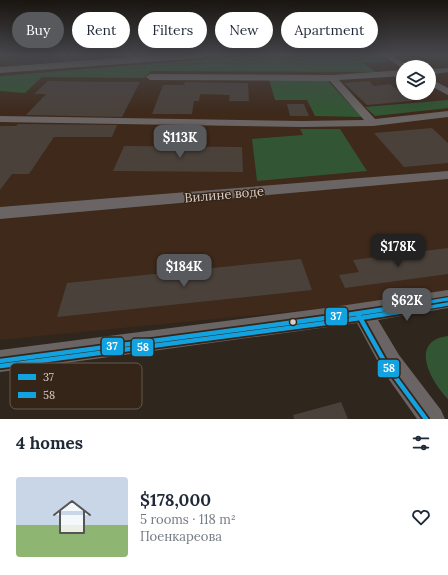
<!DOCTYPE html>
<html lang="en">
<head>
<meta charset="utf-8">
<style>
  :root { --surface:#fff; --page:#f6f6f7; --text:#1f2937; --muted:#747a83; --accent:#58595d }
  body { margin:0; font-family:Lora,serif; background:var(--page); color:var(--text); height:100vh; display:flex; flex-direction:column; font-size:15px; white-space:nowrap }
  * { box-sizing:border-box; margin:0 }
  p { font-size:13px; color:var(--muted) }
  .icon { flex:none; width:22px; height:22px; fill:none; stroke:currentColor; stroke-width:2; stroke-linecap:round; stroke-linejoin:round }
  .map { position:relative; height:419px; overflow:hidden }
  .sheet { display:flex; flex-direction:column; background:var(--surface); flex:1 }
  .sheet>* { flex:none }
  .hud { position:absolute; left:12px; top:12px; width:424px; height:36px; display:flex; gap:8px }
  .fabs { position:absolute; left:396px; top:60px; display:grid; gap:8px }
  .fabs a { display:grid; place-items:center; width:40px; height:40px; border-radius:50%; background:var(--surface); box-shadow:0 4px 16px #0002; font-size:20px }
  .price { position:absolute; translate:-50% -34px; padding:0 9px; border-radius:8px; background:var(--accent); color:#fff; font-size:13px; line-height:26px; filter:drop-shadow(0 1px 2px #0008) }
  .price::after { content:''; position:absolute; left:50%; top:24px; width:12px; height:9px; margin-left:-6px; background:inherit; clip-path:polygon(0 0,100% 0,50% 100%) }
  .price.on { background:#222; color:#fff }
  ul { padding:0; list-style:none }
  li { display:flex; align-items:center; gap:12px; height:100px; padding:0 16px }
  li span { display:grid; place-items:center; flex:none; width:112px; height:80px; border-radius:4px; color:#555 }
  li>.icon { margin-inline-start:auto }
  span .icon { width:48px; height:48px; fill:#fffc; stroke-width:1 }
  li b { font-size:17px }
  h2 { display:flex; justify-content:space-between; align-items:center; height:48px; padding:0 16px; font-size:17px }
  .chip { padding:0 14px; border-radius:18px; background:var(--surface); box-shadow:0 4px 16px #0002; font-size:14px; line-height:36px }
  .chip.on { background:var(--accent); color:#fff }
  .map>svg:first-child { display:block }
  .built { fill:#3e291a; fill-rule:evenodd }
  .green { fill:#325633 }
  .building { fill:#4a413b }
  .lines { fill:none; stroke-linecap:round; stroke-linejoin:round }
  .minor { fill:#6a6564; fill-rule:evenodd }
  .major { fill:#6b6562; fill-rule:evenodd }
  .bus-1-far1-casing { stroke:#352518; stroke-width:6 }
  .bus-1-casing { stroke:#352518; stroke-width:8 }
  .bus-2-far1-casing { stroke:#352518; stroke-width:6 }
  .bus-2-casing { stroke:#352518; stroke-width:8 }
  .bus-1-far1 { stroke:#13a2e0; stroke-width:3.5 }
  .bus-1 { stroke:#13a2e0; stroke-width:4.5 }
  .bus-2-far1 { stroke:#13a2e0; stroke-width:3.5 }
  .bus-2 { stroke:#13a2e0; stroke-width:4.5 }
  .bus-dot { fill:#dacfc6; stroke:#352518; stroke-width:1.5 }
  .labels { text-anchor:middle; stroke-width:3; stroke-linejoin:round; paint-order:stroke }
  .street-label { font-size:13px; fill:#dacfc6; stroke:#352518 }
  .key { fill:#352518; stroke:#67584c; stroke-width:1 }
  .key-label { font-size:11px; fill:#dacfc6 }
  .line-badge { stroke:#352518; stroke-width:1.5 }
  .badge-label { font-size:11px; text-anchor:middle; font-weight:bold; fill:#fff }
</style>
</head>
<body>
<div class="map">
<svg width="448" height="419" viewBox="0 0 448 419">
  <rect width="100%" height="100%" fill="#2f261e"/>
  <!-- built -->
  <path class="built" d="M0,55h448v237l-79,12 -369,36zM403,67h26v26h-26z"/>
  <!-- green -->
  <path class="green" d="M257,55h123l8,6 -24,2 11,9 -224,-1 -7,7 -102,-1 -17,16 -25,-2v-15z
    M269,79l58,1 35,37 -47,-1 -8,-16h-32z
    M448,100v8l-73,8 -10,-9z
    M300,129h40l27,42 -110,10 -5,-42 51,-4z
    M448,336v63c-17,-17 -40,-58 0,-63z"/>
  <!-- building -->
  <path class="building" d="M48,81l54,1h38l-18,35 -96,-2 20,-21h-12z
    M369,81l5,5 16,-2 22,17 -45,4 -23,-22z
    M185,82l63,1 1,18h-20l1,-6 -30,-1 -1,7h-5l-2,13h-40l11,-29h21z
    M287,104h17l5,12h-19z
    M18,124l99,1 -5,12h-58l-25,37h-17l-12,16v-64h16z
    M432,128l16,15v20l-44,4 -30,-34z
    M124,146l118,1 1,25 -130,-1z
    M448,248v26l-103,14 -6,-13 20,-3 -6,-12z
    M301,259l11,31 -255,27 10,-34z
    M341,402l7,17h-54l-1,-4z"/>
  <g class="lines">
    <!-- minor -->
    <path class="minor" d="M383,55h10l17,12h-7v2z
      M448,68v4l-19,3v-6z
      M403,70v6l-64,4 36,39 73,-8v6l-75,9 -71,1 -302,-5v-6l302,5 62,-1 -34,-39 -180,-1 -4,-3 4,-3 182,1z
      M429,78l19,10v7l-19,-10z
      M448,171v8l-448,40v-12z
      M448,290v18l-70,12 21,35 42,55 4,9h-28l-34,-48 -26,-48 -357,49v-22l333,-43z"/>
    <!-- major -->
    <path class="major" d="M158,55h49l-5,3 -202,15v-6z"/>
    <!-- bus-1-far1 casing -->
    <g class="bus-1-far1-casing">
      <path id="bus-1-far1" d="M387,309l61,-10"/>
    </g>
    <!-- bus-1 casing -->
    <g class="bus-1-casing">
      <path id="bus-1" d="M0,361l333,-44 60,-9"/>
    </g>
    <!-- bus-2-far1 casing -->
    <g class="bus-2-far1-casing">
      <path id="bus-2-far1" d="M419,309l29,-5"/>
    </g>
    <!-- bus-2 casing -->
    <g class="bus-2-casing">
      <path id="bus-2" d="M358,314l29,52 39,53
        M1,366l333,-44 91,-14"/>
    </g>
    <!-- bus-1-far1 -->
    <use href="#bus-1-far1" class="bus-1-far1"/>
    <!-- bus-1 -->
    <use href="#bus-1" class="bus-1"/>
    <!-- bus-2-far1 -->
    <use href="#bus-2-far1" class="bus-2-far1"/>
    <!-- bus-2 -->
    <use href="#bus-2" class="bus-2"/>
  </g>
  <!-- sky -->
  <linearGradient id="sky" x2="0" y2="1"><stop stop-color="#1a1510"/><stop offset="0.48" stop-color="#47474c"/><stop offset="1" stop-color="#47474c" stop-opacity="0"/></linearGradient>
  <rect width="448" height="114" fill="url(#sky)"/>
  <!-- markers -->
  <circle class="bus-dot" cx="293" cy="322" r="3.5"/>
  <g class="labels">
    <!-- street labels -->
    <g class="street-label">
      <text transform="translate(224 194) rotate(-5)" y="5">Вилине воде</text>
    </g>
  </g>
  <!-- legend -->
  <rect x="10" y="363" width="132" height="46" rx="6" class="key"/>
  <rect x="18" y="374" width="18" height="6" fill="#13a2e0"/>
  <rect x="18" y="392" width="18" height="6" fill="#13a2e0"/>
  <g class="key-label">
    <text x="43" y="381">37</text>
    <text x="43" y="399">58</text>
  </g>
  <g class="line-badge">
    <rect x="325" y="307" width="23" height="19" rx="4" fill="#13a2e0"/>
    <rect x="101" y="337" width="23" height="19" rx="4" fill="#13a2e0"/>
    <rect x="131" y="338" width="23" height="19" rx="4" fill="#13a2e0"/>
    <rect x="377" y="359" width="23" height="19" rx="4" fill="#13a2e0"/>
  </g>
  <g class="badge-label">
    <text x="336" y="320">37</text>
    <text x="112" y="350">37</text>
    <text x="143" y="351">58</text>
    <text x="389" y="372">58</text>
  </g>
</svg>
<div class="fabs">
<a><svg class="icon" aria-label="layers" viewBox="0 0 24 24"><path d="M12 4l9 5-9 5-9-5zM3 14l9 5 9-5"/></svg></a>
</div>
<b class="price" style="left:180px;top:159px">$113K</b>
<b class="price on" style="left:398px;top:268px">$178K</b>
<b class="price" style="left:184px;top:288px">$184K</b>
<b class="price" style="left:407px;top:322px">$62K</b>
<div class="hud">
<a class="chip on">Buy</a>
<a class="chip">Rent</a>
<a class="chip">Filters</a>
<a class="chip">New</a>
<a class="chip">Apartment</a>
</div>
</div>
<section class="sheet">
<h2>4 homes<svg class="icon" aria-label="filters" viewBox="0 0 24 24"><path d="M4 7h16M4 17h16"/><circle cx="9" cy="7" r="2"/><circle cx="15" cy="17" r="2"/></svg></h2>
<ul>
<li><span style="background:linear-gradient(#c9d6e8 60%,#8fb573 0)"><svg class="icon" aria-label="home" viewBox="0 0 24 24"><path d="M3 11l9-7 9 7M6 9v11h12V9"/></svg></span><div><b>$178,000</b><p>5 rooms · 118 m²</p><p>Поенкареова</p></div><svg class="icon" aria-label="heart" viewBox="0 0 24 24"><path d="M12 20l-8-8c-3-5 5-10 8-4 3-6 11-1 8 4z"/></svg></li>
</ul>
</section>
</body>
</html>
